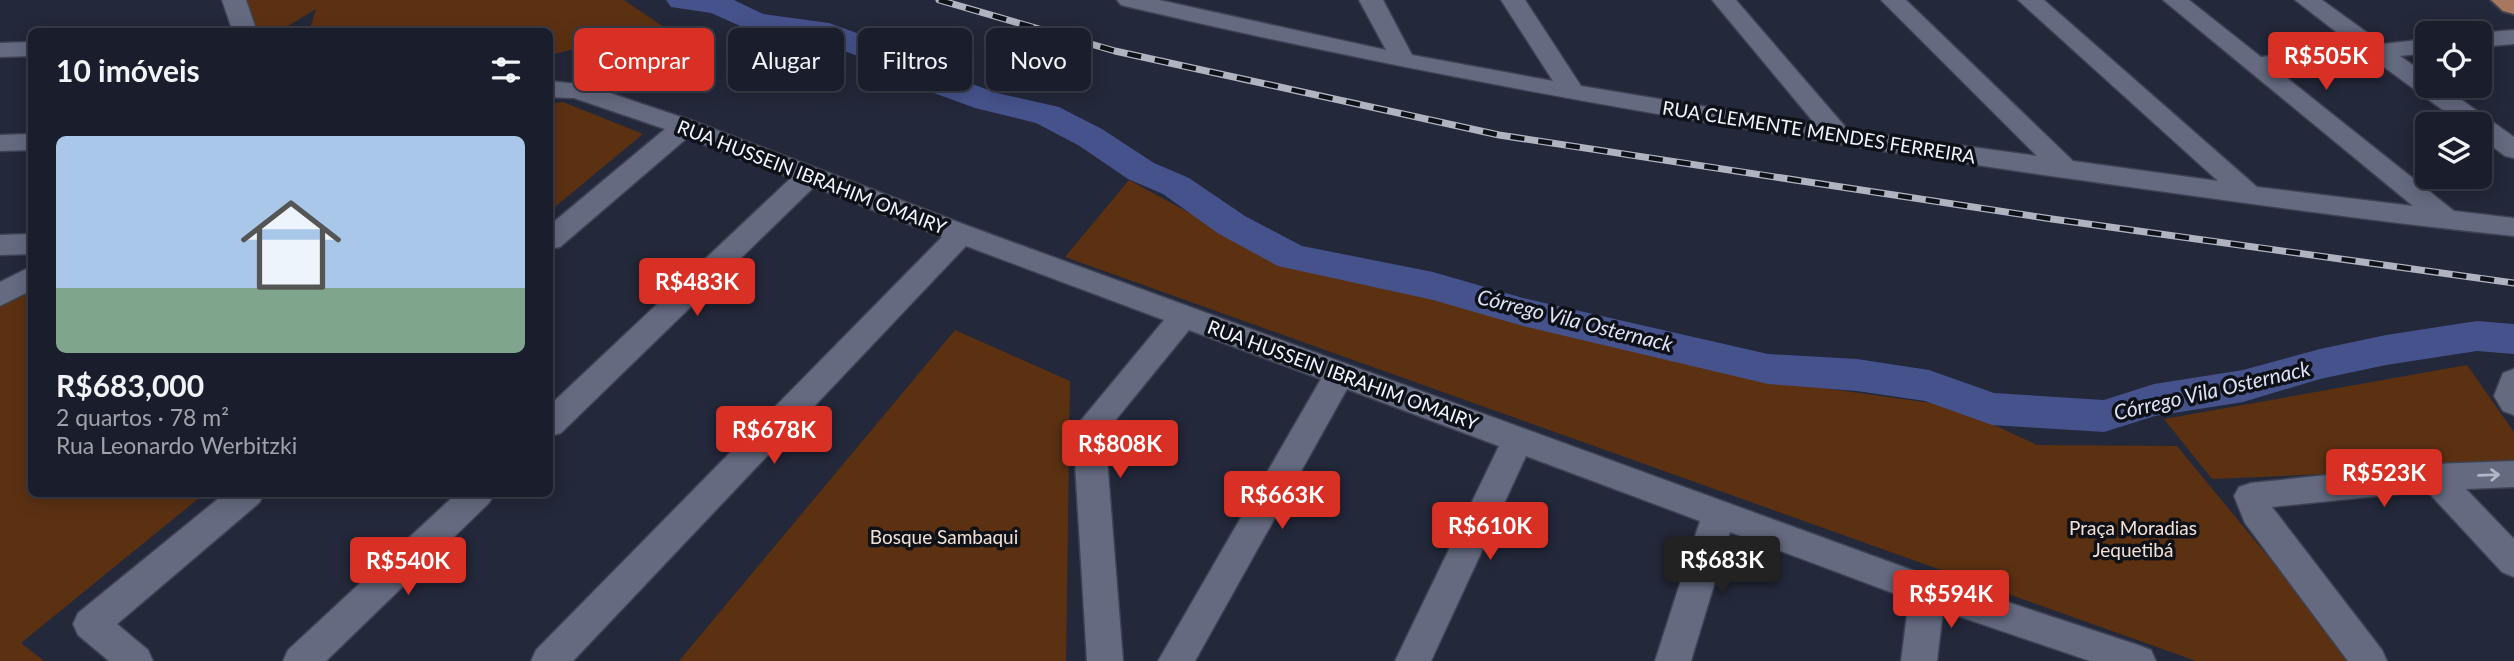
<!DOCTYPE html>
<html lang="pt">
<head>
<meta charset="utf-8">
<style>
  :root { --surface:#1a1e2c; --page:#272b38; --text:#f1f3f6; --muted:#9fa2a9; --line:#383c48; --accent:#d93025 }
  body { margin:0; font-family:Lato,sans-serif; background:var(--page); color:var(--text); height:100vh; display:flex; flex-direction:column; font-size:26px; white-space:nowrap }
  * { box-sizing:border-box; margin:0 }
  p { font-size:23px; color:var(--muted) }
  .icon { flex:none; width:38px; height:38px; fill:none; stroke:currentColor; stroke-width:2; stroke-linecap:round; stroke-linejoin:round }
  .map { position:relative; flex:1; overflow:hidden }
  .drawer { position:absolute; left:28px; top:28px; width:525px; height:469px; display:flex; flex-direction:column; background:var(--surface); border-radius:10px; box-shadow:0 4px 18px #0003,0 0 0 2px var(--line) }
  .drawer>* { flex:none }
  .hud { position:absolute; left:574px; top:28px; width:665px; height:63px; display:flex; gap:14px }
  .buttons { position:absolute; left:2415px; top:21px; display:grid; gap:14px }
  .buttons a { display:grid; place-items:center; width:77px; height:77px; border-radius:10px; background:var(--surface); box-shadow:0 4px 18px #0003,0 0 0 2px var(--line); font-size:35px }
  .price { position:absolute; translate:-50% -60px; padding:0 16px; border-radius:7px; background:var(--accent); color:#fff; font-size:23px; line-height:46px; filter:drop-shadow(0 2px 4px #0008) }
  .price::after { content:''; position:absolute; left:50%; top:42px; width:21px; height:16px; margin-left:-10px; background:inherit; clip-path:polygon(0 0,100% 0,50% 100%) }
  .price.selected { background:#222; color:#fff }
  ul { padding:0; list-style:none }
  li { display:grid; align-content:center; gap:14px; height:371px; padding:0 28px }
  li+li { border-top:2px solid var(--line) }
  li span { display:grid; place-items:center; height:217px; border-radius:10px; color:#555 }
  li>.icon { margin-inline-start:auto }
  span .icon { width:126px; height:126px; fill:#fffc; stroke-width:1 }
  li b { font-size:30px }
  h2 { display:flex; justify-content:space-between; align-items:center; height:84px; padding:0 28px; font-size:30px }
  .tag { padding:0 24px; border-radius:10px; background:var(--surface); box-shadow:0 4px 18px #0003,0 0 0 2px var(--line); font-size:24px; line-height:63px }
  .tag.selected { background:var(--accent); color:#fff }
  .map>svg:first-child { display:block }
  .green { fill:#5b3112 }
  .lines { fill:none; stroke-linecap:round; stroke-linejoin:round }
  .river { fill:#46528c; fill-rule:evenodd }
  .minor-casing { stroke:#3f4252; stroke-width:3 }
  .major-casing { stroke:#3f4252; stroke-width:4 }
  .minor { fill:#646a80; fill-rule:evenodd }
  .major { fill:#a7785e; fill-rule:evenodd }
  .rail-casing { stroke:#b0b4c0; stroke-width:7 }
  .rail { stroke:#0f1119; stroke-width:4.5; stroke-dasharray:14; stroke-linecap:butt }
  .oneway { stroke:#b2b6c6 }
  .labels { text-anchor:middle; stroke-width:7; stroke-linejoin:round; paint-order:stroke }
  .street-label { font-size:19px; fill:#f2f5ff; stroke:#0f1119 }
  .park-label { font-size:19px; fill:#f2e0d4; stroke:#0f1119 }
  .water-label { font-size:21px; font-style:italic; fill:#dde2f4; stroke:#0f1119 }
</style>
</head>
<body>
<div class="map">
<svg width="2514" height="661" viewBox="0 0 2514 661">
  <rect width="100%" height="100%" fill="#23283a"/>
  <!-- green -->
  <path class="green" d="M245,0h379l40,27 -114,28v-23l-241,-1 7,-22 -28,17 2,5h-33z
    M563,102l80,32 -93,77v-107z
    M1129,180l158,86 154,32 318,81 194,27 84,39 140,1 177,215h-158l-1131,-404z
    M31,282l1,212h172l-183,149 23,18h-44v-359z
    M955,330l115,51 -4,280h-387z
    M2467,365l47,67v34l-302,13 -48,-60z"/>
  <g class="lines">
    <!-- river -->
    <path class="river" d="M666,0h68l29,14 66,9 69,25 27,19 72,26 62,14 43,22 52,34 35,15 56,38 57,30 131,26 90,26 245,56 89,5 72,11 65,23 110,7 50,-16 89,-14 77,-21 66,-14 91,-14 37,3v30l-37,-3 -91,14 -66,14 -77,23 -88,14 -51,16 -112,-7 -67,-24 -68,-10 -89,-7 -245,-58 -90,-26 -155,-34 -59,-32 -56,-40 -35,-15 -50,-34 -42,-22 -61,-15 -74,-27 -27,-19 -62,-23 -56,-6 -45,-20 -40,-6z"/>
    <!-- minor casing -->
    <g class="minor-casing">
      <path id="minor" d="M222,0h24l11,32h-24z
        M1117,0h42l227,50 -27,-50h24l29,55 141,26 -52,-81h24l56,86 235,39 -104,-125h24l112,130 189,26 -156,-156h25l167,161 145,20 -200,-181h26l213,187 156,19 -250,-206h26l72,57 95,-10 -61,-47h27l61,44 44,-5v14l-27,3 27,19v11h15l72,51v21l-9,-2 -25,-19v-13h-18l-89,-65 -96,11 177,141 60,7v18c-145,-15 -290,-36 -434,-56 -320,-45 -636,-99 -951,-173l-8,-2z
        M2514,30v14l-34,3 -2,-14z
        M32,42v14l-32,1v-14z
        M550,81l36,4 107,36 278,106 960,350 207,68 13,5 5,11h-66l-147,-50 -6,50h-36l8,-62 -179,-67 -39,129h-36l45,-140 -174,-65 -95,205h-36l104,-215 -152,-57 -152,272h-37l163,-282 -132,-49 -84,103 18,228h-36l-14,-231 91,-110 -198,-74 -393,415h-42l5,-11 406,-413 -128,-50 -253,246 -11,3v-31l241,-227 -104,-40 -127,109 -10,2v-24l115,-96 -91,-31 -24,-1z
        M32,134v16l-32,1v-16z
        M32,234v20l-32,1v-20z
        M32,266v24l-32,16v-24z
        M2514,369v46l-11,-4 -9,-15 9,-23z
        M2514,461v26l-48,2 48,50v38l-12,-5 -75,-81 -155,16 110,143 5,11h-39l-103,-138 -11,-27 5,-9 12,-4 183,-19z
        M224,494h40l-5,9 -142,121 31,26 5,11h-44l-31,-26 -5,-11 5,-11z
        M456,494h38l-5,9 -163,158h-43l5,-11z"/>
    </g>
    <!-- major casing -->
    <g class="major-casing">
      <path id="major" d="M2491,0h23v14l-11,-3z"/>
    </g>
    <!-- minor -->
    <use href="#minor" class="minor"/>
    <!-- major -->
    <use href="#major" class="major"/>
    <!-- rail casing -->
    <g class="rail-casing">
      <path id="rail" d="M939,0l176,51 384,84 553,84 462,64"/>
    </g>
    <!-- rail -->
    <use href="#rail" class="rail"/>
  </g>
  <!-- one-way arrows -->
  <defs><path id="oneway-shaft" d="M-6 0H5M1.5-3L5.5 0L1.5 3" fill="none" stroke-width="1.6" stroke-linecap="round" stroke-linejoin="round" transform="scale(1.75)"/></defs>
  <use class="oneway" href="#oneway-shaft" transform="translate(2489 475) rotate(-2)"/>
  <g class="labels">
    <!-- street labels -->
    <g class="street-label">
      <text transform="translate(1819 132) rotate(9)" y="7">RUA CLEMENTE MENDES FERREIRA</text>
      <text transform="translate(812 177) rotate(21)" y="7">RUA HUSSEIN IBRAHIM OMAIRY</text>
      <text transform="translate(1343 375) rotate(20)" y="7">RUA HUSSEIN IBRAHIM OMAIRY</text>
    </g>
    <!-- park labels -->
    <g class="park-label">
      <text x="2133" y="535">Praça Moradias<tspan x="2133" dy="22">Jequetibá</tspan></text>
      <text x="944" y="544">Bosque Sambaqui</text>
    </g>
    <!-- water labels -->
    <g class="water-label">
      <text transform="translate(1575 321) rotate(14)" y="7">Córrego Vila Osternack</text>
      <text transform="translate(2212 391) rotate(-13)" y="7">Córrego Vila Osternack</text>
    </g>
  </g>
</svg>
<div class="buttons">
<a><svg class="icon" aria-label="locate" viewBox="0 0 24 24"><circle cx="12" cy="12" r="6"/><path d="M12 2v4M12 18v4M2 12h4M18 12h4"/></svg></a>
<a><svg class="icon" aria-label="layers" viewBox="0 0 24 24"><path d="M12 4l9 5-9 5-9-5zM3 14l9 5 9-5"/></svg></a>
</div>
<b class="price" style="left:2326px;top:92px">R$505K</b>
<b class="price" style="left:697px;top:318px">R$483K</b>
<b class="price" style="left:774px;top:466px">R$678K</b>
<b class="price" style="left:1120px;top:480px">R$808K</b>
<b class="price" style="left:2384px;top:509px">R$523K</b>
<b class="price" style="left:1282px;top:531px">R$663K</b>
<b class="price" style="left:1490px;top:562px">R$610K</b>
<b class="price selected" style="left:1722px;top:596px">R$683K</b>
<b class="price" style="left:408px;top:597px">R$540K</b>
<b class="price" style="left:1951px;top:630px">R$594K</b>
<div class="hud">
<a class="tag selected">Comprar</a>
<a class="tag">Alugar</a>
<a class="tag">Filtros</a>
<a class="tag">Novo</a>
</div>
<section class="drawer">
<h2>10 imóveis<svg class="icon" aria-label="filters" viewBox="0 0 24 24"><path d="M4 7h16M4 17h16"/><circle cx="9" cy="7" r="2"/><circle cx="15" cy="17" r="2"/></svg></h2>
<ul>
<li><span style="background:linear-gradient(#a9c7e8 70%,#7fa58c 0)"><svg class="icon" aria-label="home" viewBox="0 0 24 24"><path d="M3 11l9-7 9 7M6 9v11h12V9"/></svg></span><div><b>R$683,000</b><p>2 quartos · 78 m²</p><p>Rua Leonardo Werbitzki</p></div></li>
</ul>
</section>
</div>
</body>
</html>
